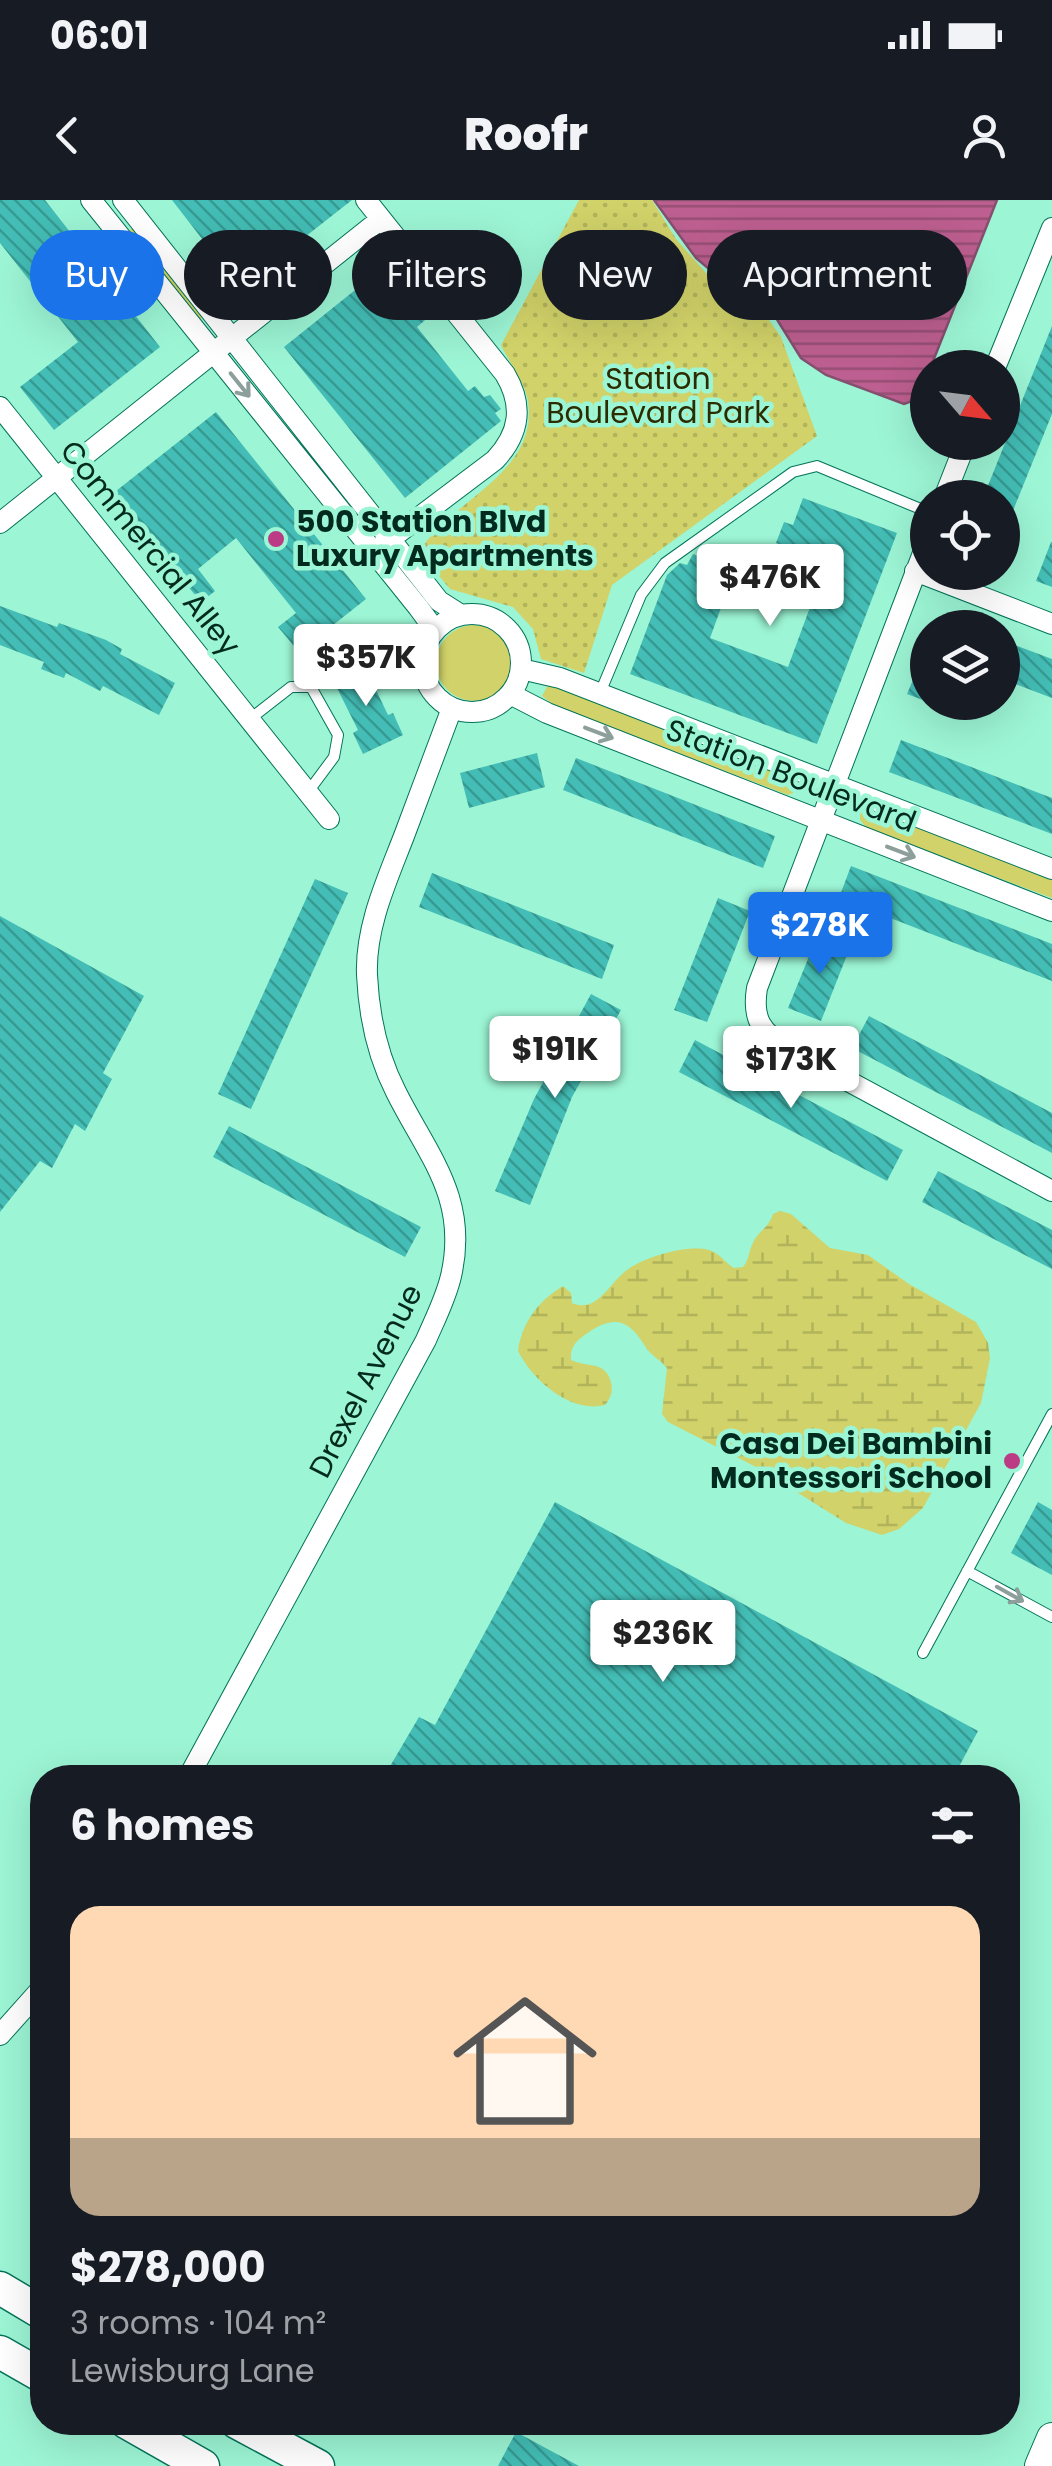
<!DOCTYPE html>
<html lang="en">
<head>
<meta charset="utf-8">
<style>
  :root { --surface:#171b24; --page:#20242c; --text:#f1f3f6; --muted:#9ea1a6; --accent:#1a73e8 }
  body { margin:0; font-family:Poppins,sans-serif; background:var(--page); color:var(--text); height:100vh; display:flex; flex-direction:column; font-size:38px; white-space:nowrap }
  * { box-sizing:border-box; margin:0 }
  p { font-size:32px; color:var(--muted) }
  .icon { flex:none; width:55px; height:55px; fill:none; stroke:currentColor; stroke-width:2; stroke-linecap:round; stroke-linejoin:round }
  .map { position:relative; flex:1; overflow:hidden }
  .panel { position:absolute; left:30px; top:1565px; width:990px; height:670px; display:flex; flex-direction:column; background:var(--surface); border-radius:40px; box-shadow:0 10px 40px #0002 }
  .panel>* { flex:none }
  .banner { position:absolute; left:30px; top:30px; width:992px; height:90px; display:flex; gap:20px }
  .needle { width:65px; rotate:118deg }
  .controls { position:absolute; left:910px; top:150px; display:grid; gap:20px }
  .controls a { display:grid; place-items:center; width:110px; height:110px; border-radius:50%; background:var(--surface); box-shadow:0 10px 40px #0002; font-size:50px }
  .price { position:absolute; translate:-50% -85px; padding:0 22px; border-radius:10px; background:#fff; color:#222; font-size:32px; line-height:65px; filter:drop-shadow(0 2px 5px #0008) }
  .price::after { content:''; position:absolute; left:50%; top:60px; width:30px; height:22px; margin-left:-15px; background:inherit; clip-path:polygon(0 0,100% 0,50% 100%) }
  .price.selected { background:var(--accent); color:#fff }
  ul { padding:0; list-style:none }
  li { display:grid; align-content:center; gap:20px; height:530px; padding:0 40px }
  li span { display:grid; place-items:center; height:310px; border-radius:30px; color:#555 }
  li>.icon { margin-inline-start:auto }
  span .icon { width:180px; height:180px; fill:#fffc; stroke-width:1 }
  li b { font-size:42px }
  h2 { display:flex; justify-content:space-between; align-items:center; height:120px; padding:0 40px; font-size:42px }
  .pill { padding:0 35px; border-radius:45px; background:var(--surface); box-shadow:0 10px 40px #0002; font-size:35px; line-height:90px }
  .pill.selected { background:var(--accent); color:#fff }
  .status { display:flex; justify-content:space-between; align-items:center; height:70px; padding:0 50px; background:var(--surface); direction:ltr }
  .status svg { height:28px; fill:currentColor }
  header { display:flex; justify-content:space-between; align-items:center; height:130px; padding:0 40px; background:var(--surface); font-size:45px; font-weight:800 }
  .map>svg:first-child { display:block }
  .grass { fill:#d1d269 }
  .wetland { fill:url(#wetland-marsh) }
  .park { fill:url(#park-dots) }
  .water { fill:url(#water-rules); stroke:#854f6e; stroke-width:2.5 }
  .building { fill:url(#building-back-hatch) }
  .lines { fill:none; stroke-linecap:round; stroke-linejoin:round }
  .lane-casing { stroke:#037358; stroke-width:12 }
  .street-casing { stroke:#037358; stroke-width:22 }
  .secondary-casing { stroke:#037358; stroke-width:32 }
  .primary-casing { stroke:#037358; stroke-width:35 }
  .lane { stroke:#fff; stroke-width:10 }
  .street { stroke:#fff; stroke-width:20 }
  .secondary { stroke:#fff; stroke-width:30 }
  .primary { stroke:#fff; stroke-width:32 }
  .oneway { stroke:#8d9f9a }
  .poi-dot { fill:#bc3b85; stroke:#9cf5d5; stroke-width:4 }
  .labels { text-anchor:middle; stroke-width:9; stroke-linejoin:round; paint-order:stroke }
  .park-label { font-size:30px; fill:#2d2c00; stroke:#9cf5d5 }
  .poi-label { font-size:30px; font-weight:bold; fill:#022a1e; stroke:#9cf5d5; text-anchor:start }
  .street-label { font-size:30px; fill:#022a1e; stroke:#9cf5d5 }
</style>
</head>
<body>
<div class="status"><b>06:01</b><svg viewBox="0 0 49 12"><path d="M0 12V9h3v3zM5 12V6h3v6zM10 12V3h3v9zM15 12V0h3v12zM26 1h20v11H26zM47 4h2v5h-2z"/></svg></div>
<header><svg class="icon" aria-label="back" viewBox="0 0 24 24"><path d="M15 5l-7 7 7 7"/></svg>Roofr<svg class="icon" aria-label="person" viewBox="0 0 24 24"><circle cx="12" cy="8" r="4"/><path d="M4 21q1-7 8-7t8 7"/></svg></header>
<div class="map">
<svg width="1052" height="2266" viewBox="0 0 1052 2266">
  <defs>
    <pattern id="wetland-marsh" width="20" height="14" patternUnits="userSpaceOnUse" patternTransform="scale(2.5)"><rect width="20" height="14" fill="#d1d269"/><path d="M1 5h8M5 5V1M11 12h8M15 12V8" fill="none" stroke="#b2b45b"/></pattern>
    <pattern id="park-dots" width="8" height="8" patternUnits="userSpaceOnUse" patternTransform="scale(2.5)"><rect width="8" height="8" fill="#d1d269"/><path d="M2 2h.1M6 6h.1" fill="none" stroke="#b2b45b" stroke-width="1.8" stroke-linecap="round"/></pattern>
    <pattern id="water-rules" width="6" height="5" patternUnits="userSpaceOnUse" patternTransform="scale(2.5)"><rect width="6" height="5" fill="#bd5f90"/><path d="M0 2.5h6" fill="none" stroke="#974f75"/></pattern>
    <pattern id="building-back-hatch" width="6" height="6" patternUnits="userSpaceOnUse" patternTransform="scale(2.5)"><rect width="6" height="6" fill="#43bdb5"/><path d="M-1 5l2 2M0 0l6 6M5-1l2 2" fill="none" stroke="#369a93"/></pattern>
  </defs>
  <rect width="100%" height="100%" fill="#9cf5d5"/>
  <!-- grass -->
  <path class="grass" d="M136,26l67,88 -1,4 -4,2 -72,-87z
    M436 463a38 38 0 1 1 76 0a38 38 0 1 1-76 0Z
    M549,483l250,98 -1,10 -10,4 -233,-89 -13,-10z
    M868,607l184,70v21l-185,-70 -7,-8v-8z"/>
  <!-- wetland -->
  <path class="wetland" d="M780,1011l11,3 39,34 38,7 41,29 67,38 12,21 2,15 -9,45 -58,105 -24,21 -17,6 -36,-12 -86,-54 -92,-47 -6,-8 5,-46c-6,-8 -17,-13 -22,-22 -17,-28 -32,-31 -59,-12 -10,7 -16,13 -15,26 16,8 34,0 40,22 2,10 0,15 -6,23 -35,9 -73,-26 -87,-54 4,-28 20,-50 45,-65l8,7 1,10c25,11 38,-21 55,-33 17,-13 61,-26 82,-20 11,3 16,13 25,18l9,-1c7,-9 5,-15 10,-24 5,-12 15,-14 20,-29z"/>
  <!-- park -->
  <path class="park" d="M579,0h73l24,39 39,44 40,17 26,37 36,99 -205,149 -28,88 -43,-14 -8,-30 -20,-22 -63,-18 -31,-37c32,-53 120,-78 109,-151 -3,-18 -19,-39 -27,-56z"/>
  <!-- water -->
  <path class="water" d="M654,0h343l-79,199 -14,5 -78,-29 -25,-17 -38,-61 -13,-10 -34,-12 -20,-17z"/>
  <!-- building -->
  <path class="building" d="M0,0h45l115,147 -106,83 -34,-43 58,-45 -78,-99z
    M172,0h180l-112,88z
    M395,58l42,52 -20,17 51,64 7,-5 9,11 6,-2 11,14 -6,4 6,8 -96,77 -121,-151z
    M1052,126v88l-50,124v-40h-19z
    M216,212l150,187 -67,53 -21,-25 18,-14 -60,-75 -38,31 17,22 -14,11 -90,-107z
    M803,298l94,35 -80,211 -187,-70 37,-99 13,-12 7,2 6,-11 17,6 -4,9 17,6 -3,8 9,3 -19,52 78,29 39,-106 -51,-18 8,-21 9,3z
    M1051,342h1v45l-16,-6z
    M0,406l57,21 2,-4 47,17 16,9 -2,5 55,29 -16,32 -56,-29 -3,5 -34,-18 -2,5 -23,-9 3,-7 -44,-17z
    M928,444v58l-21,-8z
    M1012,444l40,15v39l-50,-19v-11z
    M362,461l26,54 5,-2 10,22 -40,19 -10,-21 5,-3 -27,-54z
    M901,540l151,58v36l-163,-62z
    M537,553l8,34 -76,21 -9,-35z
    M576,558l199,78 -12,32 -200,-78z
    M851,666l201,78v37l-213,-83z
    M432,673l182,72 -12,34 -183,-72z
    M315,679l33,14 -97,216 -33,-15z
    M718,698l32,13 -43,111 -33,-12z
    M0,716l144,80 -41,77 9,6 -27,52 -10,-7 -23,44 -12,-7 -40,51z
    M819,732l32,13 -30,76 -33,-13z
    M591,794l30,16 -49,87 -42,108 -35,-14 39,-92z
    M869,816l183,97v40l-200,-105z
    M695,840l208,110 -16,31 -208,-109z
    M229,926l192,101 -16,30 -192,-100z
    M938,971l114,59v39l-130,-67z
    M555,1302l423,229 -25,47h-545l-19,-10 30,-51 16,8z
    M1038,1302l14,8v65l-41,-22z
    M516,2232l63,34h-81z"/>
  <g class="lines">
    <!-- lane casing -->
    <g class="lane-casing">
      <path id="lane" d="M600,493l41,-98 24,-32 128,-91 24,-6 111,46
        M250,519l41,-32h20l27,48 -4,22 -26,35
        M967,1371l85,46
        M923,1453l129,-239"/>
    </g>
    <!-- street casing -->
    <g class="street-casing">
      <path id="street" d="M91,0l327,407 11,15 1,15
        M123,0l316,401 22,14
        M366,0l139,174c19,32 15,59 -10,86l-114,86
        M995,168l57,-140
        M0,207l329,412
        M944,298l22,-56
        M0,323l381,-304
        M928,340l-171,448c-5,31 4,44 30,60l265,143
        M915,371l137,53
        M423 463a49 49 0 1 1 98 0a49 49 0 1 1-98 0Z
        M521,469l39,9 492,191
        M510,494l37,19 505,198
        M188,1578l238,-438c9,-21 20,-42 25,-64 18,-78 -23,-120 -55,-184 -19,-37 -27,-75 -29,-117 -2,-48 20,-95 37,-139 16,-43 32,-85 48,-128
        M0,1835l42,-47"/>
    </g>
    <!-- secondary casing -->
    <g class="secondary-casing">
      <path id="secondary" d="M1040,2266l12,-28"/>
    </g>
    <!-- primary casing -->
    <g class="primary-casing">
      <path id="primary" d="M0,2088l42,25
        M0,2152l42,24
        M126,2222l77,44
        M236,2222l82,44"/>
    </g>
    <!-- lane -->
    <use href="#lane" class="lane"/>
    <!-- street -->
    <use href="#street" class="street"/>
    <!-- secondary -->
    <use href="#secondary" class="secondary"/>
    <!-- primary -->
    <use href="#primary" class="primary"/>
  </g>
  <!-- one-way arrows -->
  <defs><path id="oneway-shaft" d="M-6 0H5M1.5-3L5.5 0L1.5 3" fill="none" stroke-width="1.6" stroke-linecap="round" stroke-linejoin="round" transform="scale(2.5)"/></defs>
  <g class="oneway">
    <use href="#oneway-shaft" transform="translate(240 185) rotate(51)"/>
    <use href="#oneway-shaft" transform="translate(599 533) rotate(21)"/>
    <use href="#oneway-shaft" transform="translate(901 652) rotate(21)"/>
    <use href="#oneway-shaft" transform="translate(1010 1394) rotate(29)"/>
  </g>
  <!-- markers -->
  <g class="poi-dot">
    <circle cx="276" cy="339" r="10"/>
    <circle cx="1012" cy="1261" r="10"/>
  </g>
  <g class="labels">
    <!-- park labels -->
    <g class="park-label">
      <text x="658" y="189">Station<tspan x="658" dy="34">Boulevard Park</tspan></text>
    </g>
    <!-- poi labels -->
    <g class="poi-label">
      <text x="296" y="332">500 Station Blvd<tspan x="296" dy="34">Luxury Apartments</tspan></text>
      <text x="992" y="1254" text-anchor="end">Casa Dei Bambini<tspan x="992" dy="34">Montessori School</tspan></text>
    </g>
    <!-- street labels -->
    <g class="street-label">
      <text transform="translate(150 348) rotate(51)" y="10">Commercial Alley</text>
      <text transform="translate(791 576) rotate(21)" y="10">Station Boulevard</text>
      <text transform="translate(366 1181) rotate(-63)" y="10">Drexel Avenue</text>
    </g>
  </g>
</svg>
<div class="controls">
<a><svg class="needle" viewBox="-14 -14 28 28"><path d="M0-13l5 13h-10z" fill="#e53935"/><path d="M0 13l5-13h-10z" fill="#9ea1a6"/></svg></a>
<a><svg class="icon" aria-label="locate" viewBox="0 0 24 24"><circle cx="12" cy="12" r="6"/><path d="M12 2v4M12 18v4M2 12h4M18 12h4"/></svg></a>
<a><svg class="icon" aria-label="layers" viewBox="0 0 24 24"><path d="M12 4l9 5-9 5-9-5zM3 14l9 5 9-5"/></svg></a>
</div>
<b class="price" style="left:770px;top:429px">$476K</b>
<b class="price" style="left:366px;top:509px">$357K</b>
<b class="price selected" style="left:820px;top:777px">$278K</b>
<b class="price" style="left:555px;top:901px">$191K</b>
<b class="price" style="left:791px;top:911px">$173K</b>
<b class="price" style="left:663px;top:1485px">$236K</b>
<div class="banner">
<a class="pill selected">Buy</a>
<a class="pill">Rent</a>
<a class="pill">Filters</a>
<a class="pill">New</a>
<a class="pill">Apartment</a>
</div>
<section class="panel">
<h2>6 homes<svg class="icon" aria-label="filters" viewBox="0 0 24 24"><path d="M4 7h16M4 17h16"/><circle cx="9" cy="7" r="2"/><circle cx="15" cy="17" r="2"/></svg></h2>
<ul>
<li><span style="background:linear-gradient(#ffd9b3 75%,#b9a48a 0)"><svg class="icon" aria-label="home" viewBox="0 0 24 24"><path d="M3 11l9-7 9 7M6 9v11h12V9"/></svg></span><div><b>$278,000</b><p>3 rooms · 104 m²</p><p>Lewisburg Lane</p></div></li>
</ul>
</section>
</div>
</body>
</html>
